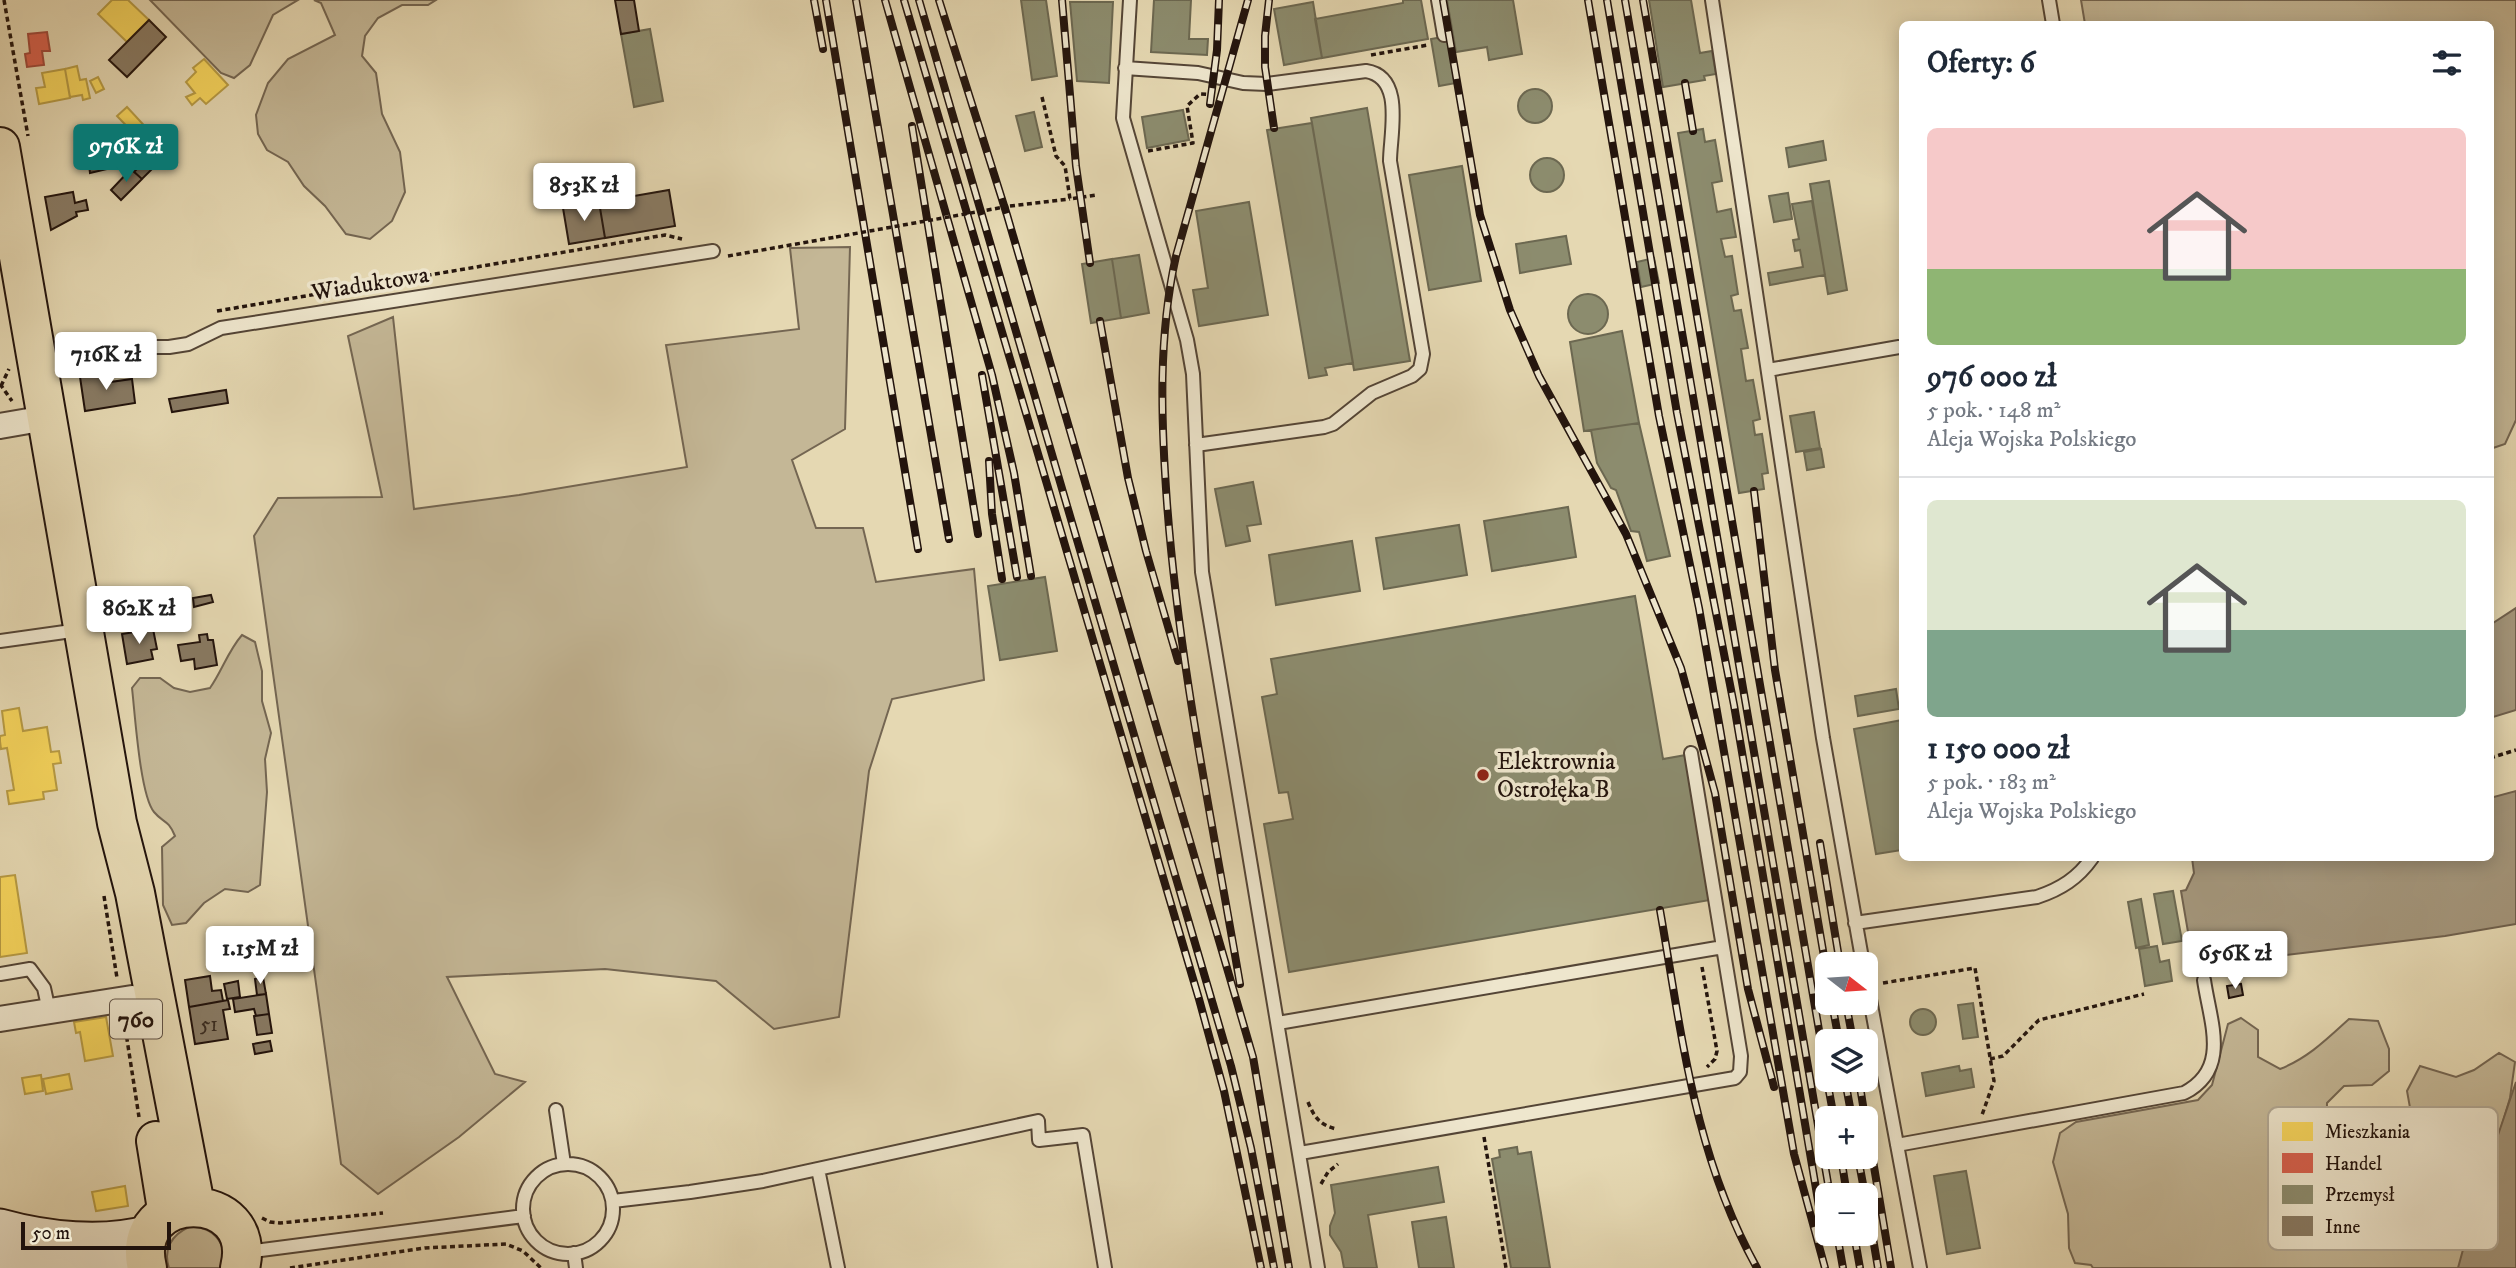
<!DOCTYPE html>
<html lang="pl">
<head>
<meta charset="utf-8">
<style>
  :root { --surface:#fff; --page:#f6f6f7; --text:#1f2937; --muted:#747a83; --line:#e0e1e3; --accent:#0f766e }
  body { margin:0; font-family:"IM FELL DW Pica",serif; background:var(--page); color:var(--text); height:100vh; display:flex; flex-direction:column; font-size:26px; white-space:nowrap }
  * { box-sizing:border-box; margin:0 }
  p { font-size:23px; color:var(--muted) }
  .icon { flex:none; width:38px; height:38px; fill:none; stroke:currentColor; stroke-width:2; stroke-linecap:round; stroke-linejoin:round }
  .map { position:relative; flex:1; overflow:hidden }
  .side { position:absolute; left:1899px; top:21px; width:595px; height:840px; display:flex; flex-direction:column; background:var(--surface); border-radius:10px; box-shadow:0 4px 18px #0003 }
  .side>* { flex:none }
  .needle { width:46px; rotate:107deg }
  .fabs { position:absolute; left:1815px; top:952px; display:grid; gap:14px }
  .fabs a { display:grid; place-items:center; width:63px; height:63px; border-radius:10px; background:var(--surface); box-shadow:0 4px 18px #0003; font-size:35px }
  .scale { position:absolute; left:21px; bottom:18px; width:150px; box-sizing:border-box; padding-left:7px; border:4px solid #23140d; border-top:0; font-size:19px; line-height:24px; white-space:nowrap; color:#23140d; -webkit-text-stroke:5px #eee6cd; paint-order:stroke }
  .price { position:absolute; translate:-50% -60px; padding:0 16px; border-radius:7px; background:#fff; color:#222; font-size:23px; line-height:46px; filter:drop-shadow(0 2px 4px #0008) }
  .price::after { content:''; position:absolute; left:50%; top:42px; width:21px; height:16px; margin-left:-10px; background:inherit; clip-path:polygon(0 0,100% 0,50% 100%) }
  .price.selected { background:var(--accent); color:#fff }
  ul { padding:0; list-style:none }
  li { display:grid; align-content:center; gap:14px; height:371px; padding:0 28px }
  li+li { border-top:2px solid var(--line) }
  li span { display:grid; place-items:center; height:217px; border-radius:10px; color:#555 }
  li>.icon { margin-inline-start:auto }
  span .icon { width:126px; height:126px; fill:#fffc; stroke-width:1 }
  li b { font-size:30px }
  h2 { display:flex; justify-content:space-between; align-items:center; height:84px; padding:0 28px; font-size:30px }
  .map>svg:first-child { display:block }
  .green { fill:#c4b796; stroke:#746652; stroke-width:2 }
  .water { fill:#a3957a; stroke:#70614e; stroke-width:2 }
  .homes { fill:#f6d55c; stroke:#b79b44; stroke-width:2 }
  .shops { fill:#d6604d; stroke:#a0493a; stroke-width:2 }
  .industry { fill:#8c8c6e; stroke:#6c6851; stroke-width:2 }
  .building { fill:#887a63; stroke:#23140d; stroke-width:2 }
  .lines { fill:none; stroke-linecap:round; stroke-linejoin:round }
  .service-casing { stroke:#544536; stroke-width:16 }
  .minor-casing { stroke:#544536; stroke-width:28 }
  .secondary-casing { stroke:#23140d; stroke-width:37 }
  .primary-casing { stroke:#23140d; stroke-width:42 }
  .path { stroke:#23140d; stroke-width:3.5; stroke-dasharray:5 3.5; stroke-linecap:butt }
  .service { stroke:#eee6cd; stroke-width:12 }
  .minor { stroke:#eee6cd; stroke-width:24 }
  .secondary { stroke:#eee6cd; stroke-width:33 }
  .primary { stroke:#e5d8b2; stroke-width:38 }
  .rail-casing { stroke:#23140d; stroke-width:8 }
  .rail { stroke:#eee6cd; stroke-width:5; stroke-dasharray:16; stroke-linecap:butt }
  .path-bridge { stroke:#23140d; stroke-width:3.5; stroke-dasharray:5 3.5; stroke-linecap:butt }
  .poi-dot { fill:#8f2418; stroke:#eee6cd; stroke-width:2.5 }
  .labels { text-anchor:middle; stroke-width:7; stroke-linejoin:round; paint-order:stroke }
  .number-label { font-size:21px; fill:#3c2e22 }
  .shield { fill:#eee6cd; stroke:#605347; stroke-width:2 }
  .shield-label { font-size:23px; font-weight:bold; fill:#23140d }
  .street-label { font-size:24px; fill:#23140d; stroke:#eee6cd }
  .poi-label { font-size:24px; fill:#23140d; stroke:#eee6cd; text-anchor:start }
  .key { fill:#eee6cd; stroke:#b1a793; stroke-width:2 }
  .key-label { font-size:19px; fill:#23140d }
</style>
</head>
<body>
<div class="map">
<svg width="2516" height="1268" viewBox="0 0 2516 1268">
  <rect width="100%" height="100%" fill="#e5d8b2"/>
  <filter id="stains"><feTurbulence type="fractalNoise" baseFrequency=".00286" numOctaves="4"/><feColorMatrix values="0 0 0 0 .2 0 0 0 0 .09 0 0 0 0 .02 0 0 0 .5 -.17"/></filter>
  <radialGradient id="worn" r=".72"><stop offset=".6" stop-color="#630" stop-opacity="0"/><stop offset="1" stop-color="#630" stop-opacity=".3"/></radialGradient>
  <!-- green -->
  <path class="green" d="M150,0h148l-25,15 -23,50 -16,13 -13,-5z
    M314,0h122l-8,5h-26l-24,13 -13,18 -3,20 14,17 6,41 18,38 5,40 -13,29 -22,18 -24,-5 -21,-28 -21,-20 -16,-24 -21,-12 -9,-16 -2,-19 12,-32 20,-24 47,-24 -14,-32z
    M2081,0h435v420l-11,24 -15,5v-425h-405z
    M850,247l-5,182 -53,31 24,68h47l13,54 98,-13 10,111 -92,19 -23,72 -30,246 -65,12 -58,-48 -111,-12 -158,8 48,97 30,8 -66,55 -81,57 -37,-30 -87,-628 24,-38 104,-1 -34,-161 45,-19 21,192 105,-14 168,-28 -21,-122 133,-16 -9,-81z
    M242,635l13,7 7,29v30l9,32 -6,26 2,33 -7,93 -12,7 -23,-3 -21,14 -18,20 -14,2 -9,-20 -1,-58 13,-11c-7,-17 -12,-13 -21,-24 -14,-17 -19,-98 -22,-124l8,-10h20l14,10 16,4 20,-4c12,-17 18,-37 32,-53z
    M2241,1018l17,12v27l22,12c28,-11 47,-30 69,-50l29,2 11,28v22l-17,14 -28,1 -17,17c-1,34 15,63 25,94l23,10 31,-17 13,-32 -12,-67 13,-25 36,11 18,-7 25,-17 16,9 -5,36 -51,170h-366l-2,-3 -16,-2 -6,-15 -1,-34 -15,-52 7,-29 16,-11 122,-22 14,-15 16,-61z
    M189,1227c23,-2 42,18 31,41h-51c-6,-18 2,-33 20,-41z"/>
  <!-- water -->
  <path class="water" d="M2516,608v102l-26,8v-93z
    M2516,791v133l-71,12 -235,28 -2,-16 -13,-12 -6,2 -8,-47 5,-1 8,-17 -2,-15h298v-60z
    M2516,1082v186h-58l21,-77z"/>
  <!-- homes -->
  <path class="homes" d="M112,0h16l21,20 -22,22 -29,-28z
    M204,59l24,26 -22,19 -6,-6 -8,7 -6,-8 9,-4 -9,-11 10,-10 -3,-4z
    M77,66l3,14 6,-1 4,19 -7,2 -1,-5 -12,2 -5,-28z
    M65,69l5,29 -31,6 -3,-16 9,-1 -3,-14z
    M98,77l6,12 -8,4 -6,-12z
    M127,107l25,27 -9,9 -26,-27z
    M19,708l4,23 24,-4 4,25 8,-1 2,12 -8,1 4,26 -14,2 1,7 -35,5 -2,-13 7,-1 -7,-42 -6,1 -1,-8v-5l5,-1 -3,-24z
    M15,875l12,78 -27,4v-80z
    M106,1017l7,39 -28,5 -5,-29 -4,1 -2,-11z
    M69,1074l3,15 -26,5 -3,-15z
    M41,1075l2,16 -18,3 -3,-16z
    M125,1186l3,20 -32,5 -4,-19z"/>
  <!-- shops -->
  <path class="shops" d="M47,32l3,19h-8l2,14 -17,2 -2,-13 5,-1 -2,-19z"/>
  <!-- industry -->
  <path class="industry" d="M1021,0h25l11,76 -25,4z
    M1154,0h37l-2,39h19l-1,16 -56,-3z
    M1403,0h18l7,39 -106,19 -7,-39 88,-16z
    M1447,0h66l9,54 -33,6 -2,-13 -31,5z
    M1649,0h42l9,53 12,-2 4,23 -12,2 1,4 -42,7z
    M1070,2h43l-4,81 -32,-2z
    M1313,2l9,56 -38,7 -10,-56z
    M650,29l13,72 -29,6 -13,-73z
    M1448,36l8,47 -17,3 -8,-47z
    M1518 106a17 17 0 1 1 34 0a17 17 0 1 1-34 0Z
    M1367,108l43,253 -56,9 -43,-252z
    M1183,110l6,30 -42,8 -5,-31z
    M1034,112l8,35 -17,4 -9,-35z
    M1312,123l41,240 -28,5 2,7 -18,3 -42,-248z
    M1703,129l2,13 10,-2 7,41 -10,2 5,29 14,-3 5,28 -15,2 4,18 7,-1 6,38 -7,2 3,15 7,-1 7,38 -7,1 5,32 7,-1 7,39 -7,2 2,14 7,-1 6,39 -6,1 2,15 -25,4 -61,-360z
    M1823,141l3,19 -37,7 -3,-19z
    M1530 175a17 17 0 1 1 34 0a17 17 0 1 1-34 0Z
    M1462,166l19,115 -52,9 -20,-115z
    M1829,181l18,109 -19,4 -18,-110z
    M1788,193l4,26 -18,3 -5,-26z
    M1812,201l13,74 -55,10 -2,-12 35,-6 -3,-17 -5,1 -2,-11 6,-1 -7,-35z
    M1249,202l19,113 -69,11 -6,-36 15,-2 -12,-77z
    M1566,236l5,28 -51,9 -4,-29z
    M1139,255l10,58 -28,5 -9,-59z
    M1654,258l5,25 -18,4 -4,-25z
    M1112,259l9,59 -30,5 -9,-59z
    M1568 314a20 20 0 1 1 40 0a20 20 0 1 1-40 0Z
    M1622,331l17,92 -55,8 -14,-89z
    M1814,412l6,36 -24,4 -6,-36z
    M1639,423l31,133 -23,5 -8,-29 -8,-1 -15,-41 -5,-2 -14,-25 -6,-33z
    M1821,449l3,18 -17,3 -3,-18z
    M1253,482l8,42 -14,2 3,15 -24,5 -11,-57z
    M1568,507l8,50 -84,14 -8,-50z
    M1459,525l8,50 -83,14 -8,-51z
    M1352,541l8,50 -84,14 -7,-50z
    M1045,577l12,74 -57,9 -12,-74z
    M1635,596l28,163 23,-4 24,145 -421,72 -25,-148 29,-5 -5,-27 -9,1 -17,-96 15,-3 -6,-35z
    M1896,689l3,20 -41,7 -3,-20z
    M1902,720v130l-26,4 -22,-125z
    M2173,891l9,50 -19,3 -9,-50z
    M2141,899l8,46 -13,3 -8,-46z
    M2157,946l3,16 9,-2 3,21 -27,5 -6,-37z
    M1973,1003l5,34 -15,2 -5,-34z
    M1910 1022a13 13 0 1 1 26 0a13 13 0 1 1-26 0Z
    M1959,1066l1,5 11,-2 3,18 -48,9 -4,-23z
    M1517,1147l1,7 13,-2 19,116h-39l-19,-109 8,-2 -1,-7z
    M1438,1167l6,35 -76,13 9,53h-33l-3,-16 -11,-17v-9l5,-13 -4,-28z
    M1966,1171l14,77 -33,6 -13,-78z
    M1446,1217l8,51h-35l-7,-46z"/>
  <!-- building -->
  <path class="building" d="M615,0h19l5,31 -18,3z
    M149,20l17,17 -39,40 -18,-17z
    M146,159l8,8 -12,12 -8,-7z
    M106,161l1,8 -17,4 -1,-8z
    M131,169l11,10 -21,21 -10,-10z
    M669,190l6,36 -70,12 -6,-36z
    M73,192l2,11 11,-3 2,10 -12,2 1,4 -26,14 -6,-33z
    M599,202l6,36 -36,6 -6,-36z
    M109,373l1,9 22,-3 3,24 -50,8 -5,-34z
    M226,390l2,13 -56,9 -3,-13z
    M211,595l2,7 -19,5 -1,-9z
    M153,629l4,20 -6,1 2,9 -26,5 -5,-30z
    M207,634l1,6h5l4,25 -22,4 -1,-10 -13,2 -3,-16 22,-3 -1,-7z
    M210,976l2,15 9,-1 2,11 -34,6 -4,-27z
    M263,977l3,17 -9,1 -2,-16z
    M238,981l2,16 -13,2 -3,-15z
    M2241,984l2,11 -14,3 -2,-12z
    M266,994l3,20 -13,2 -2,-7 -19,3 -2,-13z
    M228,1000l2,9 -7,1 5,29 -33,5 -6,-37z
    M269,1014l3,19 -15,2 -3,-19z
    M270,1041l2,10 -17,3 -2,-10z"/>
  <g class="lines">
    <!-- service casing -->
    <g class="service-casing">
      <path id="service" d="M1130,0l-7,118 64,222 6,34 9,198 116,696
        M1438,0l6,35
        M1712,0l111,738 40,226
        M2049,0l4,24
        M1125,68l73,5 45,10 24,1 99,-13c39,6 24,63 24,90l33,193 -3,15 -8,7 -40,17 -39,31 -9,3 -128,18
        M40,364l107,-17h22l19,-3 33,-16 492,-77
        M1768,370l131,-23
        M0,641l79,-11
        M1855,923l182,-26c24,-8 41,-19 55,-39
        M0,974l30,-5 14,19 5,23
        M1866,978l54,290
        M1278,1023l445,-76
        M556,1110l8,54
        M1897,1145l287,-52c47,-24 26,-71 20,-113
        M1300,1153l435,-75 5,-6 1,-16 -50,-303
        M523 1209a45 45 0 1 1 90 0a45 45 0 1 1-90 0Z
        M818,1169l20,99
        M613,1201l77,-9 73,-11 275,-60 1,19 44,-5 22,133
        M246,1252l278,-36
        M574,1253l2,15"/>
    </g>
    <!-- minor casing -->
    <g class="minor-casing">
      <path id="minor" d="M0,426l46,-8
        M0,1019l132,-21"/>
    </g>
    <!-- secondary casing -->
    <g class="secondary-casing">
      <path id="secondary" d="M0,1226c47,13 103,19 150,6
        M0,1253l39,8 83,7"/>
    </g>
    <!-- primary casing -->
    <g class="primary-casing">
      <path id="primary" d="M0,147l117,676 18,70 60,312
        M156,1141l10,62 -1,12
        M147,1268c-20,-81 113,-81 93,0"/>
    </g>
    <!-- path -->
    <path class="path" d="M4,0l24,136
      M1371,55l57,-10
      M1042,97l14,59 9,10 5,33 27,-4
      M1148,151l45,-8 -6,-37 13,-12 17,1
      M1010,206l60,-7
      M728,256l108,-19
      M217,311l448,-76 17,4
      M0,384l12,17
      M1,386l8,-17
      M2490,758l26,-8
      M104,896l13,82
      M1702,967l15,84 -2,8 -8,8
      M1883,983l92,-15 19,113 -12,34
      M124,1020l15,97
      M1990,1059l13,-3 36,-36 105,-26
      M1308,1102c6,15 12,23 28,27
      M1484,1137l22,131
      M1321,1184l7,-12 10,-8
      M262,1218l8,4 10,1 103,-10
      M290,1268l135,-20 81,-4 17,7 18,17"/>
    <!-- service -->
    <use href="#service" class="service"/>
    <!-- minor -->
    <use href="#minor" class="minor"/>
    <!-- secondary -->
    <use href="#secondary" class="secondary"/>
    <!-- primary -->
    <use href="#primary" class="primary"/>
    <!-- rail casing -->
    <g class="rail-casing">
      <path id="rail" d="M814,0l9,49
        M826,0l92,549
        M856,0l93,539
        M885,0l107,375 22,98 17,103
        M904,0l295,999 25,92 37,177
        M919,0l312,1066 20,82 23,120
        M939,0l68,215 246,842 36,211
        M1062,0l14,166 14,97
        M1269,0l-4,36v31l9,61
        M1443,0l37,215 30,95 29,66 87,158 55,134 34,125 33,196 26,98
        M1588,0l71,416 40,192 95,546 31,114
        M1607,0l70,413 57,292 88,519
        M1625,0l205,1195
        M1643,0l184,1077
        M1685,83l8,48
        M1210,104l7,-54 2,-50
        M912,126l66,408
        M1100,321l28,157 18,73 32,110
        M982,375l35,202
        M989,461l3,53 10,65
        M1754,491l21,179 52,304
        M1820,843l20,121
        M1660,910c22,125 34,245 97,358
        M1240,984c-27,-159 -61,-319 -73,-481 -6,-83 -9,-166 9,-247l72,-256
        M1832,1003l7,38
        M1846,1003l7,38
        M1827,1080l7,38
        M1845,1080l7,38
        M1859,1080l6,38
        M1866,1119l25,149
        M1841,1157l6,38
        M1858,1157l7,38
        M1866,1197l12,71
        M1837,1234l6,34
        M1854,1234l6,34"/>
    </g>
    <!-- rail -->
    <use href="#rail" class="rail"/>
    <!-- path-bridge -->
    <path class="path-bridge" d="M836,237l174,-31"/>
  </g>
  <!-- markers -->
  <circle class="poi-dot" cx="1483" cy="775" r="7"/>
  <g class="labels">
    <!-- number labels -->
    <g class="number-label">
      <text x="209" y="1031">51</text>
    </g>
    <!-- shield labels -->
    <rect class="shield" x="110" y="999.5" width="52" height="39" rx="5"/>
    <g class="shield-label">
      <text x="136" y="1027">760</text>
    </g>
    <!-- street labels -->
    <g class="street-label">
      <text transform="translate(370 283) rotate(-9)" y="8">Wiaduktowa</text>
    </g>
    <!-- poi labels -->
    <g class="poi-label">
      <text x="1497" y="769">Elektrownia<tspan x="1497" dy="28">Ostrołęka B</tspan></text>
    </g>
  </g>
  <!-- legend -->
  <rect x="2268" y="1107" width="230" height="143" rx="10" class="key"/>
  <rect x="2282" y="1122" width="31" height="19" fill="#f6d55c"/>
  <rect x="2282" y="1153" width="31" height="20" fill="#d6604d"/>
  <rect x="2282" y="1185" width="31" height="19" fill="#8c8c6e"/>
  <rect x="2282" y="1216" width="31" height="20" fill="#887a63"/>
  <g class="key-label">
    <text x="2325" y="1138">Mieszkania</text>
    <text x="2325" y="1170">Handel</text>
    <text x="2325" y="1201">Przemysł</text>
    <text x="2325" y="1233">Inne</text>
  </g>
  <rect width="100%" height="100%" filter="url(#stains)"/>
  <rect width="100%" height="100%" fill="url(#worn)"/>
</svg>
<div class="fabs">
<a><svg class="needle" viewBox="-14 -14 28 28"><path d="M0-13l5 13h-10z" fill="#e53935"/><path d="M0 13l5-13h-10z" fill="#747a83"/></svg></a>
<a><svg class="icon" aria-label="layers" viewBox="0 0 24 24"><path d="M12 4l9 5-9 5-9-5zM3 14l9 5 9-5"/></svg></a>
<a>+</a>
<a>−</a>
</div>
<div class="scale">50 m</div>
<b class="price selected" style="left:126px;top:184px">976K zł</b>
<b class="price" style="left:584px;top:223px">853K zł</b>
<b class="price" style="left:106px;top:392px">716K zł</b>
<b class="price" style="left:139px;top:646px">862K zł</b>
<b class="price" style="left:260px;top:986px">1.15M zł</b>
<b class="price" style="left:2235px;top:991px">656K zł</b>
<section class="side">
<h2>Oferty: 6<svg class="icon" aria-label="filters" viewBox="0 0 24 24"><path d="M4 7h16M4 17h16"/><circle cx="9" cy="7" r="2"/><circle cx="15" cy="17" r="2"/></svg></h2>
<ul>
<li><span style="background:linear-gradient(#f6c9c9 65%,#8fb573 0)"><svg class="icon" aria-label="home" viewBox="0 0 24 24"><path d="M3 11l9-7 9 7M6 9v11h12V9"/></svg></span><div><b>976 000 zł</b><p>5 pok. · 148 m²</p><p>Aleja Wojska Polskiego</p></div></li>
<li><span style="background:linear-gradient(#dfe7d0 60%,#7fa58c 0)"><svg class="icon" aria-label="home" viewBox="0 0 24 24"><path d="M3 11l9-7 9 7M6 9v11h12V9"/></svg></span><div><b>1 150 000 zł</b><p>5 pok. · 183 m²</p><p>Aleja Wojska Polskiego</p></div></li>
</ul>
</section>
</div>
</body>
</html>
